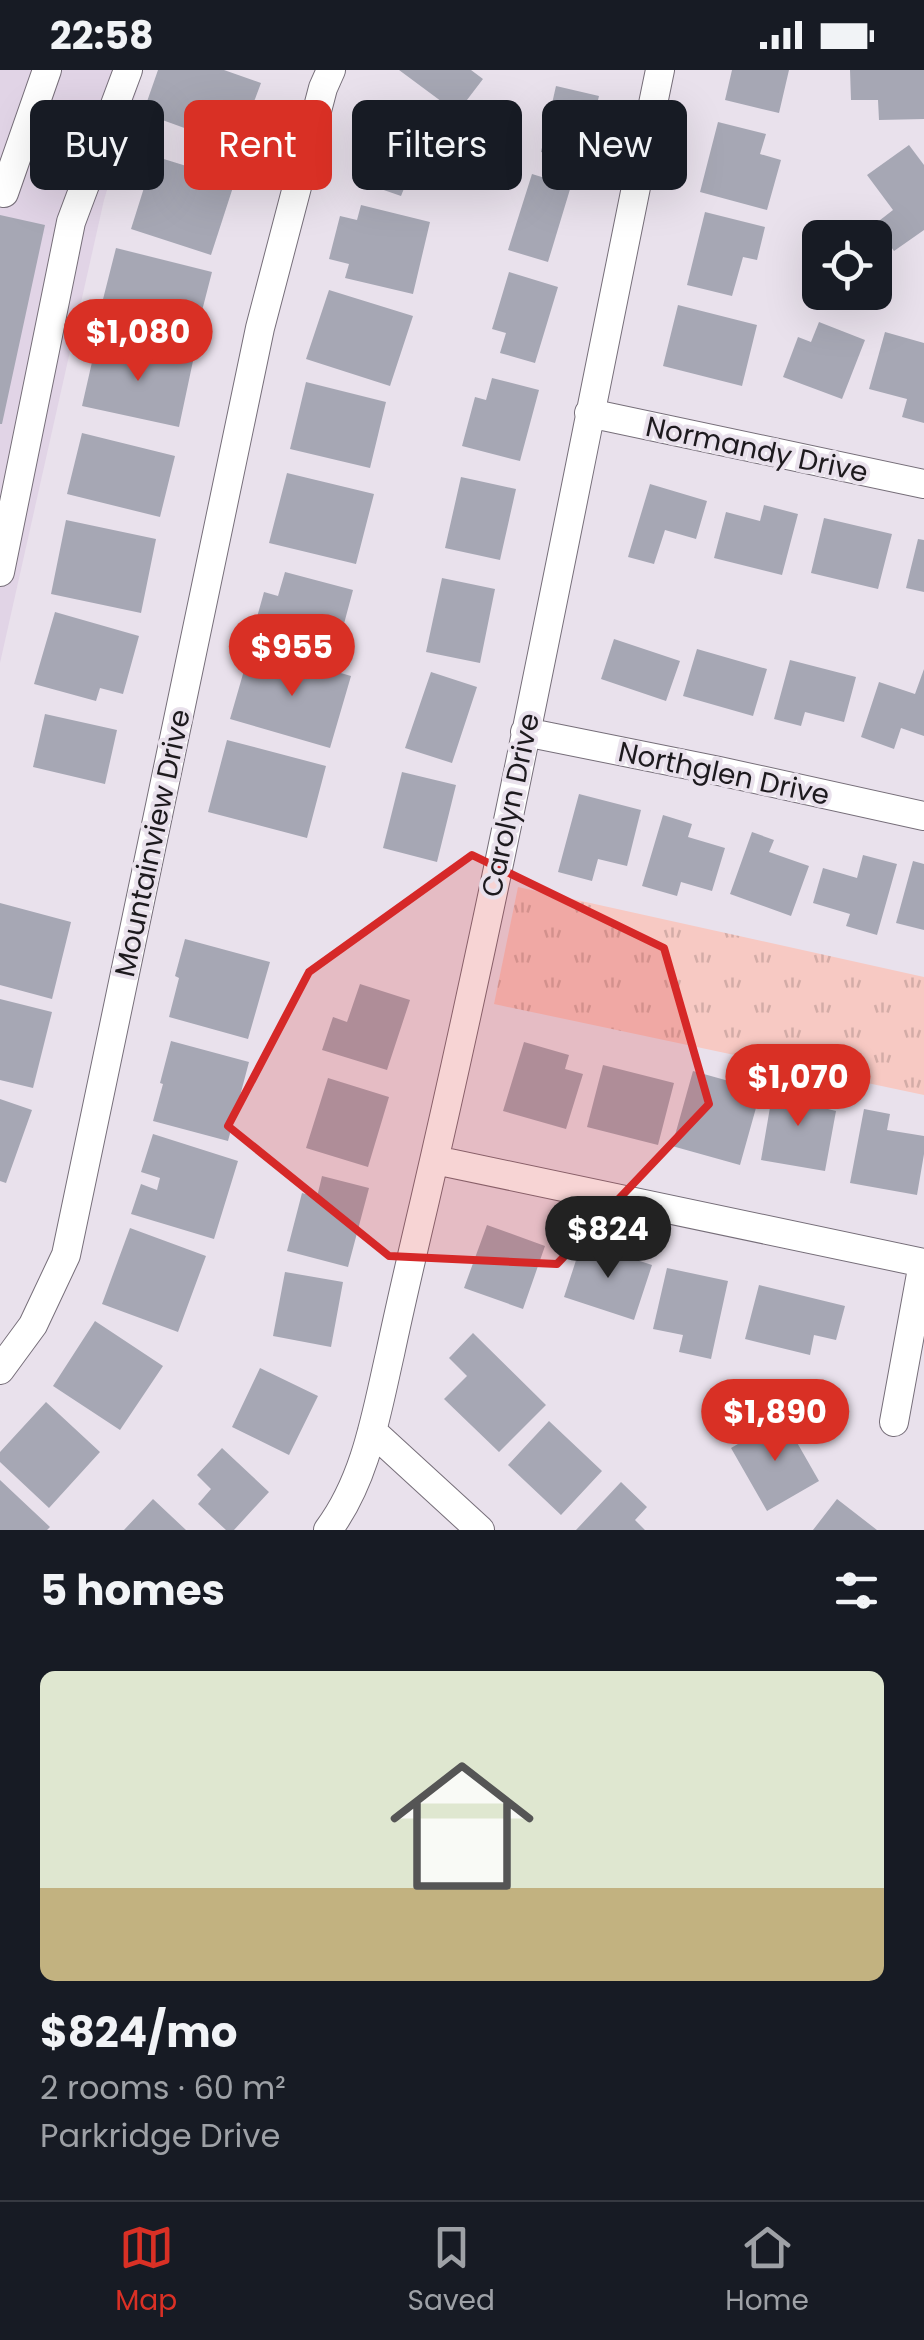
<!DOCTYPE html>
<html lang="en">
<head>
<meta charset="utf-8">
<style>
  :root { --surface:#171b24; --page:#242831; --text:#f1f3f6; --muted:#9ea1a6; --line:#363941; --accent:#d93025 }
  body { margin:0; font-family:Poppins,sans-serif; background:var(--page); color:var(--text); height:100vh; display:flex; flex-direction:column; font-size:38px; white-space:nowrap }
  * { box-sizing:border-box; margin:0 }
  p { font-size:32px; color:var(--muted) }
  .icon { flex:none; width:55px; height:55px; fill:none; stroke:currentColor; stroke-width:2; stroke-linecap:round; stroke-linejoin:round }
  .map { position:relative; height:1460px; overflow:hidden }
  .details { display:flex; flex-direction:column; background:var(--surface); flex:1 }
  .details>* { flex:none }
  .hud { position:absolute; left:30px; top:30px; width:865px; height:90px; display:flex; gap:20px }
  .controls { position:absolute; left:802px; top:150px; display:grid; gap:20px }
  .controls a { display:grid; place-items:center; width:90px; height:90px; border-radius:15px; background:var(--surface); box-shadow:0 10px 40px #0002; font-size:50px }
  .price { position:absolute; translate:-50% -85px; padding:0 22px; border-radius:35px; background:var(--accent); color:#fff; font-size:32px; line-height:65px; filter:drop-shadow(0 2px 5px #0008) }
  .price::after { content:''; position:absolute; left:50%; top:60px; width:30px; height:22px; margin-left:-15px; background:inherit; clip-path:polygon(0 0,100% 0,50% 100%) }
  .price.active { background:#222; color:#fff }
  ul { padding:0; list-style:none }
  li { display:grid; align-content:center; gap:20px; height:530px; padding:0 40px }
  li+li { border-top:2px solid var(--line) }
  li span { display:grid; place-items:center; height:310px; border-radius:15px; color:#555 }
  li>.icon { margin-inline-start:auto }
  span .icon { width:180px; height:180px; fill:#fffc; stroke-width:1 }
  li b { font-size:42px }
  h2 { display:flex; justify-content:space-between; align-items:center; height:120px; padding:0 40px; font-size:42px }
  .pill { padding:0 35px; border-radius:15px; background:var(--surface); box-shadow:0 10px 40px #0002; font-size:35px; line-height:90px }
  .pill.active { background:var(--accent); color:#fff }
  .status { display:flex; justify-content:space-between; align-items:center; height:70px; padding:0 50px; background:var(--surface); direction:ltr }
  .status svg { height:28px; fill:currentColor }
  .tab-bar { display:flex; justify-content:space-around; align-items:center; height:140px; border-top:2px solid var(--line); background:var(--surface); font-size:28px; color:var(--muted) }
  .tab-bar a { display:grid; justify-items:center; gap:5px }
  .tab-bar .active { color:var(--accent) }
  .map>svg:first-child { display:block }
  .built { fill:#e1d4e6 }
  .grass { fill:url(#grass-tufts) }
  .building { fill:#a6a7b4 }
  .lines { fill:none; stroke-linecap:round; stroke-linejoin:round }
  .minor-casing { stroke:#766e79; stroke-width:30 }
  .minor { stroke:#fff; stroke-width:28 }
  .marked { fill:#d62828; fill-opacity:0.2; stroke:#d62828; stroke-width:8; stroke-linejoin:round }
  .labels { text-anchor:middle; stroke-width:8; stroke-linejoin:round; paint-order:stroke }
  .street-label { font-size:28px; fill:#1d1a1e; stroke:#e9e1ec }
</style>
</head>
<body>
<div class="status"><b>22:58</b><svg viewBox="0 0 49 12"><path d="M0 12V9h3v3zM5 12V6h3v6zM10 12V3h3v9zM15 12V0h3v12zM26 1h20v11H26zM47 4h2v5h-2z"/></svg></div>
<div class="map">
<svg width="924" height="1460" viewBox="0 0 924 1460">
  <defs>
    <pattern id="grass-tufts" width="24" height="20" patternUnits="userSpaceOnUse" patternTransform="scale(2.5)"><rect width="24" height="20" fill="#f7c9c3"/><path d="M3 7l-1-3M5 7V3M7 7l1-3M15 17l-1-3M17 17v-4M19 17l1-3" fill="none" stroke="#d3aca7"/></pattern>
  </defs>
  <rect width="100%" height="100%" fill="#e9e1ec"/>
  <!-- built -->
  <path class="built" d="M0,0h143l-39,130 -104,463z"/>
  <!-- grass -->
  <path class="grass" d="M518,817l406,90v118l-430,-91z"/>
  <!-- building -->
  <path class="building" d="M158,0h66l37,13 -24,64 -94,-34z
    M399,0h72l12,9 -26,34z
    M732,0h57l-10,43 -54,-13z
    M850,0h74v49l-45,1 -1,-20h-27z
    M556,16l43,10 -16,66 -42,-10z
    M379,30l42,14 -5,13 50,18 -16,45 -41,-14 -8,20 -49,-17z
    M718,52l48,12 -6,20 21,6 -14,50 -67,-18z
    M909,75l15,20v65l-30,21 -19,-27 18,-14 -26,-35z
    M154,86l81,25 -24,74 -80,-26z
    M532,104l39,12 -23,76 -40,-12z
    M361,135l69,17 -17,72 -68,-16 4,-14 -20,-5 11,-43 17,4z
    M705,142l60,15 -8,33 -14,-3 -11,39 -45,-11z
    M0,145l45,10 -43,199h-2z
    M116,178l96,24 -17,66 -96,-23z
    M509,202l49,15 -23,76 -35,-10 6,-20 -14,-4z
    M329,220l84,26 -23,70 -84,-27z
    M678,235l79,20 -15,61 -79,-20z
    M819,252l46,18 -23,59 -59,-22 15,-40 13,5z
    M885,262l39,11v80l-22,-6 5,-18 -38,-10z
    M97,270l96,21 -14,66 -97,-21z
    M492,308l47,12 -19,71 -58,-15 13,-49 11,3z
    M306,312l80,20 -16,66 -80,-19z
    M82,363l93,23 -15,61 -93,-23z
    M287,403l87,21 -18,70 -87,-21z
    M461,407l55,12 -16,71 -55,-12z
    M650,414l57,17 -11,38 -31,-9 -11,34 -26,-7z
    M764,435l34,9 -16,61 -68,-17 12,-46 34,9z
    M824,448l68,16 -14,55 -67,-16z
    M66,450l90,19 -15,74 -90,-19z
    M918,469l6,1v52l-18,-4z
    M285,502l68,18 -16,60 -83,-22 10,-36 14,4z
    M442,508l53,11 -15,74 -54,-11z
    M55,542l84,24 -16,58 -23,-6 -4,13 -62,-17z
    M614,569l66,22 -14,40 -65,-22z
    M697,579l70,20 -14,47 -70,-20z
    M265,581l86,25 -21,72 -100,-29 15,-52 14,4z
    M790,590l66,17 -12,45 -39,-10 -4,14 -27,-7z
    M924,599v67l-23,-8 -7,21 -33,-12 18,-55 36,12z
    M431,602l46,15 -25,76 -47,-15z
    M45,644l72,16 -12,54 -72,-17z
    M227,670l99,26 -19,72 -99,-26z
    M402,702l54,13 -19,77 -54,-14z
    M579,724l62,16 -14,56 -29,-7 -6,22 -34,-9z
    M663,745l29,9 -4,13 37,11 -13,43 -31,-9 -4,14 -35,-10z
    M752,762l22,8 -5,12 40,14 -18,50 -61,-22z
    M863,785l34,9 -20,71 -31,-9 4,-12 -37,-11 10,-35 34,10z
    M913,791l11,3v66l-28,-7z
    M0,833l71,19 -19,77 -52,-14z
    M185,869l85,23 -22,77 -79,-22 10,-39 -4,-2z
    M360,914l50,16 -23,70 -65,-20 11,-33 14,5z
    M0,929l52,13 -19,76 -33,-8z
    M171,971l78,21 -21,79 -75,-20 10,-37 -3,-1z
    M524,972l45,13 -4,14 18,5 -17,55 -63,-18z
    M603,995l71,18 -16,62 -71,-18z
    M693,1001l68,19 -21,75 -68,-19z
    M328,1008l61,19 -21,70 -62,-19z
    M774,1014l53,10 -3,14 12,3 -11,60 -64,-11z
    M0,1029l32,11 -26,73 -6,-2z
    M864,1039l26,5 -3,16 37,6v18l-7,41 -67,-12z
    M153,1064l85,27 -24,78 -83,-25 10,-30 16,6 3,-12 -19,-6z
    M322,1106l47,12 -21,79 -61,-16 15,-58 15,4z
    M487,1155l58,21 -22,63 -59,-21z
    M130,1158l76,28 -28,76 -76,-28z
    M582,1172l70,23 -18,55 -70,-23z
    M667,1198l61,13 -17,78 -32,-7 4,-17 -30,-6z
    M285,1202l58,10 -12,65 -58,-11z
    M759,1215l86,21 -9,34 -22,-5 -4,20 -65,-16z
    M95,1251l68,45 -43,64 -67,-44z
    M473,1263l73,72 -47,47 -55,-53 23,-23 -18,-18z
    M260,1298l58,28 -29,59 -57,-28z
    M46,1332l54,50 -51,56 -49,-46v-10z
    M783,1348l36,63 -52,30 -36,-63z
    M549,1351l53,50 -41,44 -53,-50z
    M222,1378l47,44 -35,38h-8l-28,-26 13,-15 -14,-14z
    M0,1410l50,47 -3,3h-47z
    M621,1412l26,25 -12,13 10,10h-69z
    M153,1429l33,31h-62z
    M837,1429l40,31h-64z"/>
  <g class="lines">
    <!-- minor casing -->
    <g class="minor-casing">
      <path id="minor" d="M4,123l43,-123
        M589,343l335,71
        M0,502l71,-350 57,-152
        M525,662l194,39 205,45
        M435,1090l489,103
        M0,1300l33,-45 33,-70 194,-927 63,-240 8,-18
        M894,1352l29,-159
        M372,1361l108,99
        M328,1460c38,-51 48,-115 62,-176 11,-52 23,-103 35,-154 87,-375 157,-753 235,-1130"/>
    </g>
    <!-- minor -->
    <use href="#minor" class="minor"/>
  </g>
  <!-- marked area -->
  <path class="marked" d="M472,785l192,93 45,156 -152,160 -168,-8 -161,-130 81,-154z"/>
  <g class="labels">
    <!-- street labels -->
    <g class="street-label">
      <text transform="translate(757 379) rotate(12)" y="10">Normandy Drive</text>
      <text transform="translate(724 703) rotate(12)" y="10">Northglen Drive</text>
      <text transform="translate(510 735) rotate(-78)" y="10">Carolyn Drive</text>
      <text transform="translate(152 773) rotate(-78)" y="10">Mountainview Drive</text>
    </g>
  </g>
</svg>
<div class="controls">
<a><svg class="icon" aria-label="locate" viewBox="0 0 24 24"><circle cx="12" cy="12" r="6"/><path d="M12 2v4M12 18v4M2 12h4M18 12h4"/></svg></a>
</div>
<b class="price" style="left:138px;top:314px">$1,080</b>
<b class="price" style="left:292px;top:629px">$955</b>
<b class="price" style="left:798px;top:1059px">$1,070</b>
<b class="price active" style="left:608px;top:1211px">$824</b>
<b class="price" style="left:775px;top:1394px">$1,890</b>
<div class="hud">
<a class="pill">Buy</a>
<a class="pill active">Rent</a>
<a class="pill">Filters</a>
<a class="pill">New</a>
</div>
</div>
<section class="details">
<h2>5 homes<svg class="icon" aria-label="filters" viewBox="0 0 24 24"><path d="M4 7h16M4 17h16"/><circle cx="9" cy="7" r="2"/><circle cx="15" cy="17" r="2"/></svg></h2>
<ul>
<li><span style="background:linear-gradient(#dfe7d0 70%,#c2b280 0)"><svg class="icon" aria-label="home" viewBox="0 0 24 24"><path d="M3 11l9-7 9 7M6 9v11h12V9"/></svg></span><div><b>$824/mo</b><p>2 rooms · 60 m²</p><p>Parkridge Drive</p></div></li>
</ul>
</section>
<nav class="tab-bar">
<a class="active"><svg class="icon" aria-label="map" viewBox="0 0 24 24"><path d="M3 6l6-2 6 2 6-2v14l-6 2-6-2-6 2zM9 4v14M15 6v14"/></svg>Map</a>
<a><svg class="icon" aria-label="saved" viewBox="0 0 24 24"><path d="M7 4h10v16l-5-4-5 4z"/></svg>Saved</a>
<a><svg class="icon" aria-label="home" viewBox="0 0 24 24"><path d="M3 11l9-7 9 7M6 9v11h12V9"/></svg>Home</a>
</nav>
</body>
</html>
